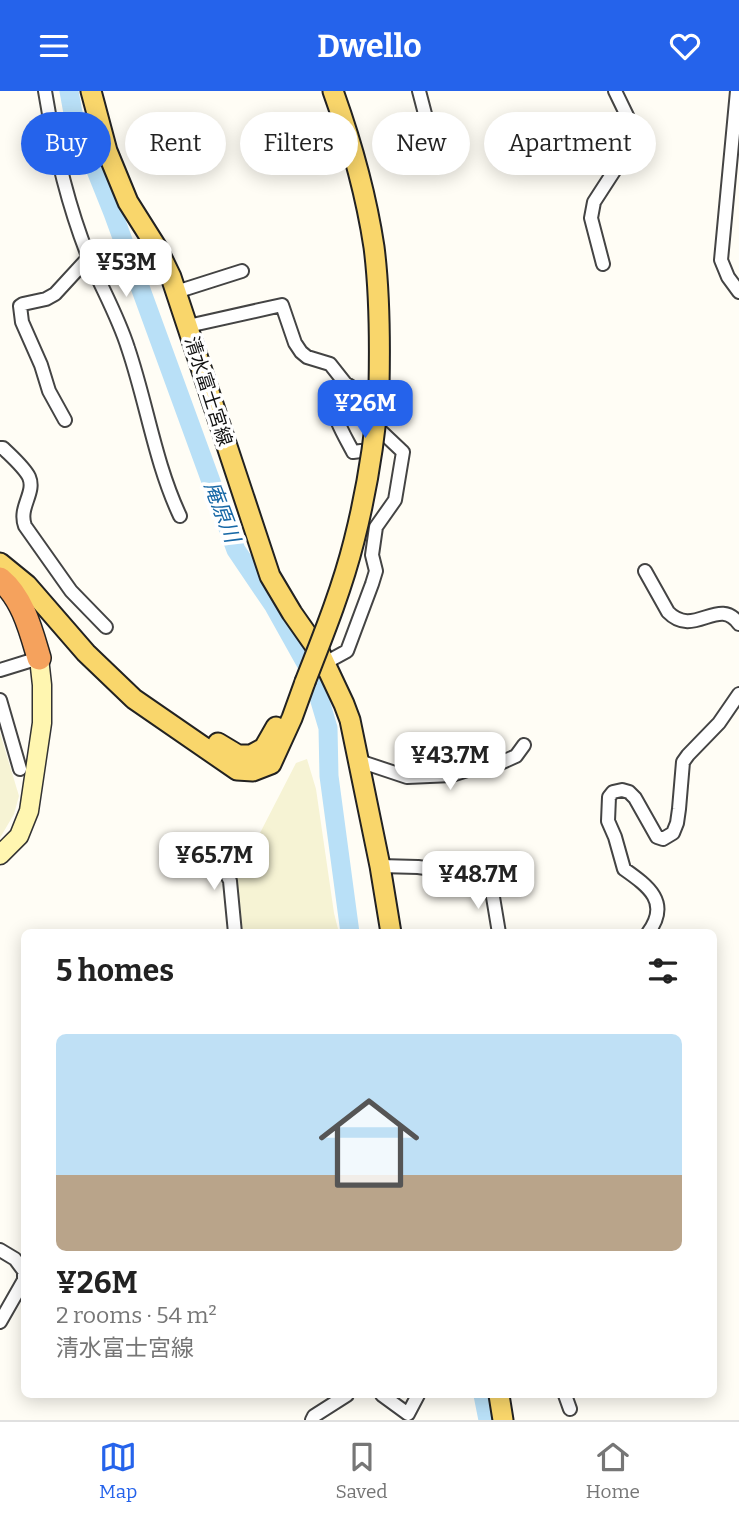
<!DOCTYPE html>
<html lang="en">
<head>
<meta charset="utf-8">
<style>
  :root { --surface:#fff; --page:#f2f2f2; --text:#222; --muted:#767676; --line:#e0e0e0; --accent:#2563eb }
  body { margin:0; font-family:Bitter,"Noto Sans JP",serif; background:var(--page); color:var(--text); height:100vh; display:flex; flex-direction:column; font-size:26px; white-space:nowrap }
  * { box-sizing:border-box; margin:0 }
  p { font-size:23px; color:var(--muted) }
  .icon { flex:none; width:38px; height:38px; fill:none; stroke:currentColor; stroke-width:2; stroke-linecap:round; stroke-linejoin:round }
  .map { position:relative; flex:1; overflow:hidden }
  .sheet { position:absolute; left:21px; top:838px; width:696px; height:469px; display:flex; flex-direction:column; background:var(--surface); border-radius:10px; box-shadow:0 4px 18px #0003 }
  .sheet>* { flex:none }
  .top-card { position:absolute; left:21px; top:21px; width:698px; height:63px; display:flex; gap:14px }
  .price { position:absolute; translate:-50% -60px; padding:0 16px; border-radius:14px; background:#fff; color:#222; font-size:23px; line-height:46px; filter:drop-shadow(0 2px 4px #0008) }
  .price::after { content:''; position:absolute; left:50%; top:42px; width:21px; height:16px; margin-left:-10px; background:inherit; clip-path:polygon(0 0,100% 0,50% 100%) }
  .price.active { background:var(--accent); color:#fff }
  ul { padding:0; list-style:none }
  li { display:grid; align-content:center; gap:14px; height:371px; padding:0 35px }
  li span { display:grid; place-items:center; height:217px; border-radius:10px; color:#555 }
  li>.icon { margin-inline-start:auto }
  span .icon { width:126px; height:126px; fill:#fffc; stroke-width:1 }
  li b { font-size:30px }
  h2 { display:flex; justify-content:space-between; align-items:center; height:84px; padding:0 35px; font-size:30px }
  .pill { padding:0 24px; border-radius:32px; background:var(--surface); box-shadow:0 4px 18px #0003; font-size:24px; line-height:63px }
  .pill.active { background:var(--accent); color:#fff }
  header { display:flex; justify-content:space-between; align-items:center; height:91px; padding:0 35px; background:var(--accent); color:#fff; font-size:32px; font-weight:700 }
  .dock { display:flex; justify-content:space-around; align-items:center; height:98px; border-top:2px solid var(--line); background:var(--surface); font-size:19px; color:var(--muted) }
  .dock a { display:grid; justify-items:center; gap:4px }
  .dock .active { color:var(--accent) }
  .map>svg:first-child { display:block }
  .farmland { fill:#f6f3d4 }
  .lines { fill:none; stroke-linecap:round; stroke-linejoin:round }
  .river { stroke:#b9e0f7; stroke-width:19 }
  .street-casing { stroke:#444; stroke-width:16 }
  .secondary-casing { stroke:#333; stroke-width:21 }
  .primary-casing { stroke:#222; stroke-width:23 }
  .highway-casing { stroke:#222; stroke-width:26 }
  .street { stroke:#fff; stroke-width:12 }
  .secondary { stroke:#fff6b0; stroke-width:18 }
  .primary { stroke:#f9d66b; stroke-width:19 }
  .highway { stroke:#f5a25d; stroke-width:23 }
  .primary-bridge-casing { stroke:#222; stroke-width:23; stroke-linecap:butt }
  .primary-bridge { stroke:#f9d66b; stroke-width:19 }
  .labels { text-anchor:middle; stroke-width:7; stroke-linejoin:round; paint-order:stroke }
  .street-label { font-size:19px; fill:#111; stroke:#fff }
  .water-label { font-size:21px; font-style:italic; fill:#1768a6; stroke:#fff }
</style>
</head>
<body>
<header><svg class="icon" aria-label="menu" viewBox="0 0 24 24"><path d="M4 6h16M4 12h16M4 18h16"/></svg>Dwello<svg class="icon" aria-label="heart" viewBox="0 0 24 24"><path d="M12 20l-8-8c-3-5 5-10 8-4 3-6 11-1 8 4z"/></svg></header>
<div class="map">
<svg width="739" height="1329" viewBox="0 0 739 1329">
  <rect width="100%" height="100%" fill="#fffdf5"/>
  <!-- farmland -->
  <path class="farmland" d="M0,642l19,63 -5,18 -14,24z
    M307,668l9,30 18,124 5,20h-99l-20,-86 40,-14 36,-70z"/>
  <g class="lines">
    <!-- river -->
    <path class="river" d="M69,0l4,22 40,100 123,337 38,56 38,68 16,54 1,48 21,157
      M483,1304l5,25"/>
    <!-- street casing -->
    <g class="street-casing">
      <path id="street" d="M45,0c9,55 22,112 43,165 13,31 30,60 40,92 19,56 27,115 52,168
        M419,0l17,65 5,2
        M737,0l-16,169 7,17 11,15
        M603,173l-12,-46 3,-16 35,-54 3,-22 -17,-35
        M176,201l66,-21
        M188,235l94,-21 13,38 6,9 6,5 23,7 15,19 11,7 10,27 37,35 -8,48 -19,27 -4,28 4,16 -4,13 -25,67 -22,12
        M345,292c-4,6 -10,13 -11,21 -2,12 13,36 19,48l8,-1
        M65,329l-16,-29 -8,-26 -19,-43 -2,-16 3,-2 23,-5 9,-5 34,-37
        M0,357h3c8,8 21,19 26,29 7,16 -11,30 -4,49l46,65 35,36
        M645,480l23,41c26,27 51,-17 71,12
        M0,579l39,-12
        M0,609l20,69
        M359,670l48,16 45,-2 22,-7 22,-3 20,-9 8,-11
        M215,755l4,12 11,23 5,52
        M380,775l38,1 15,2 9,5 32,3 9,-2 9,-5 19,-1
        M483,784l7,4 9,54
        M648,842c23,-31 0,-47 -24,-64l-9,-32 -7,-16 1,-24 4,-5 9,-2 7,2 6,6 22,39 6,2 10,-6 4,-10 2,-14 4,-47 5,-7 31,-32 20,-29
        M0,1159l15,9 9,12
        M0,1231l24,-42v-6
        M382,1304l26,19 10,-19
        M565,1304l5,14
        M312,1329l2,-4 33,-21"/>
    </g>
    <!-- secondary casing -->
    <g class="secondary-casing">
      <path id="secondary" d="M0,764l19,-19 10,-25 13,-88v-38l-3,-27"/>
    </g>
    <!-- primary casing -->
    <g class="primary-casing">
      <path id="primary" d="M91,0l16,60 21,51 29,46 14,29 99,299 22,37 28,40 24,51 6,16 30,146 11,67
        M333,0c18,50 33,103 41,156 6,47 6,94 5,140
        M0,472l27,22 59,68 48,46 103,71 16,1 18,-7 21,-46 13,-36
        M218,652l20,12h13l13,-7 12,-21
        M499,1304l4,25"/>
    </g>
    <!-- highway casing -->
    <g class="highway-casing">
      <path id="highway" d="M0,488c23,19 31,52 39,79"/>
    </g>
    <!-- street -->
    <use href="#street" class="street"/>
    <!-- secondary -->
    <use href="#secondary" class="secondary"/>
    <!-- primary -->
    <use href="#primary" class="primary"/>
    <!-- highway -->
    <use href="#highway" class="highway"/>
    <!-- primary-bridge casing -->
    <g class="primary-bridge-casing">
      <path id="primary-bridge" d="M305,591c18,-46 37,-93 49,-141 13,-51 21,-102 25,-154"/>
    </g>
    <!-- primary-bridge -->
    <use href="#primary-bridge" class="primary-bridge"/>
  </g>
  <g class="labels">
    <!-- street labels -->
    <g class="street-label">
      <text transform="translate(209 300) rotate(72)" y="7">清水富士宮線</text>
    </g>
    <!-- water labels -->
    <g class="water-label">
      <text transform="translate(222 421) rotate(69)" y="7">庵原川</text>
    </g>
  </g>
</svg>
<b class="price" style="left:126px;top:208px">¥53M</b>
<b class="price active" style="left:365px;top:349px">¥26M</b>
<b class="price" style="left:450px;top:701px">¥43.7M</b>
<b class="price" style="left:214px;top:801px">¥65.7M</b>
<b class="price" style="left:478px;top:820px">¥48.7M</b>
<div class="top-card">
<a class="pill active">Buy</a>
<a class="pill">Rent</a>
<a class="pill">Filters</a>
<a class="pill">New</a>
<a class="pill">Apartment</a>
</div>
<section class="sheet">
<h2>5 homes<svg class="icon" aria-label="filters" viewBox="0 0 24 24"><path d="M4 7h16M4 17h16"/><circle cx="9" cy="7" r="2"/><circle cx="15" cy="17" r="2"/></svg></h2>
<ul>
<li><span style="background:linear-gradient(#bfe0f5 65%,#b9a48a 0)"><svg class="icon" aria-label="home" viewBox="0 0 24 24"><path d="M3 11l9-7 9 7M6 9v11h12V9"/></svg></span><div><b>¥26M</b><p>2 rooms · 54 m²</p><p>清水富士宮線</p></div></li>
</ul>
</section>
</div>
<nav class="dock">
<a class="active"><svg class="icon" aria-label="map" viewBox="0 0 24 24"><path d="M3 6l6-2 6 2 6-2v14l-6 2-6-2-6 2zM9 4v14M15 6v14"/></svg>Map</a>
<a><svg class="icon" aria-label="saved" viewBox="0 0 24 24"><path d="M7 4h10v16l-5-4-5 4z"/></svg>Saved</a>
<a><svg class="icon" aria-label="home" viewBox="0 0 24 24"><path d="M3 11l9-7 9 7M6 9v11h12V9"/></svg>Home</a>
</nav>
</body>
</html>
